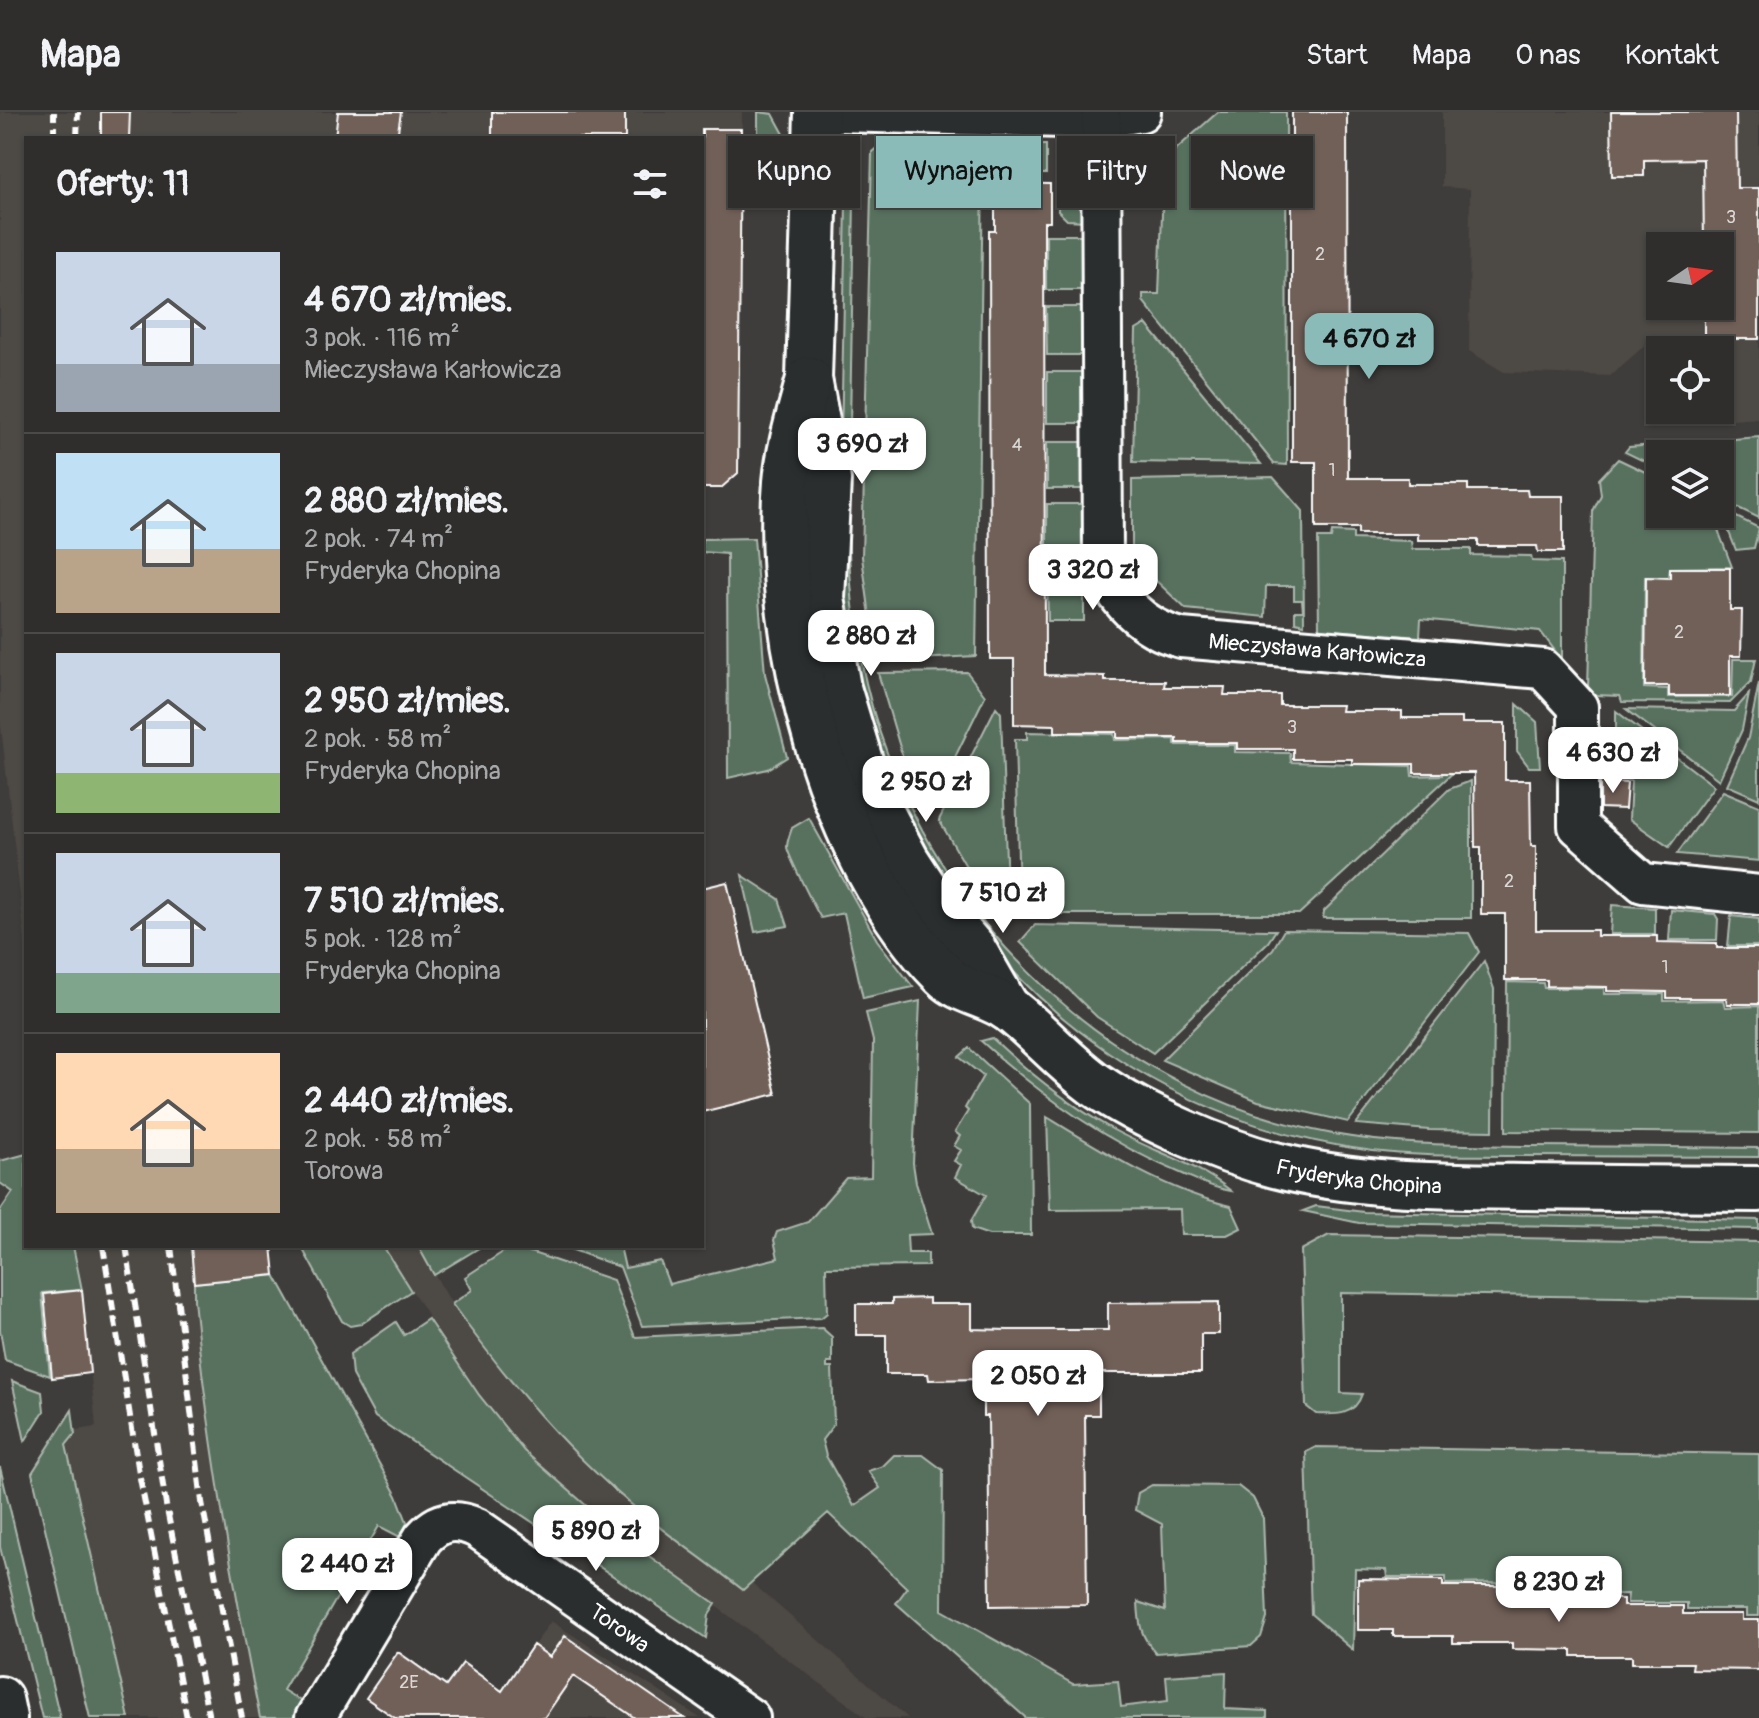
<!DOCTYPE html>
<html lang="pl">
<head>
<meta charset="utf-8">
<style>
  :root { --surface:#2f2e2c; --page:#373634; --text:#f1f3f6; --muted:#a7a8a9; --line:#4a4a48; --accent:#8bbbb9 }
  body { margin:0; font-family:Pangolin,sans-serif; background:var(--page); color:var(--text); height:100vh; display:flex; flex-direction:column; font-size:30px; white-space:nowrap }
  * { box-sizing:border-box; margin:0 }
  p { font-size:26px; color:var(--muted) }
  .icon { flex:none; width:44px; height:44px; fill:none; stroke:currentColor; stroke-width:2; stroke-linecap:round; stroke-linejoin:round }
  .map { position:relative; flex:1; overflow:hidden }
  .panel { position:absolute; left:24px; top:24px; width:680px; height:1112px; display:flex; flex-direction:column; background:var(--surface); border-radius:0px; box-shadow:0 2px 6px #0004,0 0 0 2px var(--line) }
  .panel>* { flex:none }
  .guide { position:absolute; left:728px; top:24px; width:760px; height:72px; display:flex; gap:16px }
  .needle { width:52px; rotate:77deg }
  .fabs { position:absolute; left:1646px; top:120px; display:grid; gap:16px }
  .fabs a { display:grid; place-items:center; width:88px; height:88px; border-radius:0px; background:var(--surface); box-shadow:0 2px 6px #0004,0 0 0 2px var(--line); font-size:40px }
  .price { position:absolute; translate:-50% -68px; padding:0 18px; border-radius:16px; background:#fff; color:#222; font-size:26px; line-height:52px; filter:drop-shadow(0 2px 4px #0008) }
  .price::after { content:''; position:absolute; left:50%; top:48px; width:24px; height:18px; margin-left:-12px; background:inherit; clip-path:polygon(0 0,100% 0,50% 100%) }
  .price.selected { background:var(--accent); color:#111 }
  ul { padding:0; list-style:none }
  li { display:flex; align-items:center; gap:24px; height:200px; padding:0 32px }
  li+li { border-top:2px solid var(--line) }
  li span { display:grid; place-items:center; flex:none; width:224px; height:160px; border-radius:0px; color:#555 }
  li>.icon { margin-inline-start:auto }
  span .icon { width:96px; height:96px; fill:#fffc; stroke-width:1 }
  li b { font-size:34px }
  h2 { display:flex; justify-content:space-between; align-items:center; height:96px; padding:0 32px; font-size:34px }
  .chip { padding:0 28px; border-radius:0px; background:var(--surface); box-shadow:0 2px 6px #0004,0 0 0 2px var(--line); font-size:28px; line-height:72px }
  .chip.selected { background:var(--accent); color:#111 }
  header { display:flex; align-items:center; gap:48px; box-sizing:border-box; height:112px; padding:0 40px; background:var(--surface); border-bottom:2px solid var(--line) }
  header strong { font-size:38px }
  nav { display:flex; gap:44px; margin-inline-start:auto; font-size:28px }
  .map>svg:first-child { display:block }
  .built { fill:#4e4844; fill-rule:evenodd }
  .green { fill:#58715e; stroke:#acb8ae; stroke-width:2 }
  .building { fill:#716158; stroke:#fff; stroke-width:2 }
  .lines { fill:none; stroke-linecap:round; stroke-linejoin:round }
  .street-casing { stroke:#fff; stroke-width:44 }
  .secondary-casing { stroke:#fff; stroke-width:50 }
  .street { stroke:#2a2d2e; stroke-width:38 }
  .secondary { stroke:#2a2d2e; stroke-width:44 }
  .rail { stroke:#fff; stroke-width:6; stroke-dasharray:12 6; stroke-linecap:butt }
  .labels { text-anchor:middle; stroke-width:6; stroke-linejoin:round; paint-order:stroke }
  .number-label { font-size:18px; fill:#dcd8d5 }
  .street-label { font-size:22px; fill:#fff; stroke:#2a2d2e }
</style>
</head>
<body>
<header>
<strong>Mapa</strong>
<nav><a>Start</a><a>Mapa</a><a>O nas</a><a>Kontakt</a></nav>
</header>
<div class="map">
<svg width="1759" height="1606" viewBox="0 0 1759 1606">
  <rect width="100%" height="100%" fill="#3f3d3b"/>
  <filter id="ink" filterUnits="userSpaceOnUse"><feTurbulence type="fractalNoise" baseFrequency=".0125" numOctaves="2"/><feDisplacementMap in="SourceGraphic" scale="16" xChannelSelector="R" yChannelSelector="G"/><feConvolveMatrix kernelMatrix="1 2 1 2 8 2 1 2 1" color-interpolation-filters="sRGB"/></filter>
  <g filter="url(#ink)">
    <!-- built -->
    <path class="built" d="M0,0h742l-4,361 -17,15h-19v-350h-676v810l-26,-230z
      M1442,0h317v306l-56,4v-12h17v-60h-17v-8l-51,-3 -42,37 -106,-4 -35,-21 1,-162 -28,-2zM1660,134h60v60h-60z
      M73,1134h118l17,178 30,187 22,107h-131l-63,-273 10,-15 20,-3 -14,-136z
      M383,1134h35l34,58 38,53 90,102 30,28 133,103 8,-8 157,136h-41l-246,-182 -97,-85 -45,-56z
      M551,1509l149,97h-217z"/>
    <!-- green -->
    <path class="green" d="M758,0l15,2 11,20 -1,32h-25z
      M1218,0h68l1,353 -13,-1 -131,-163v-7h16l5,-134z
      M855,31l-6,338 -9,8 7,-332z
      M880,33h166v29h-63l-7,482 -100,5 -14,-104 10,-405z
      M1060,34c28,29 26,36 25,75l-18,-1 -9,-9z
      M1046,123h39v55h-39z
      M1046,195h39v48h-38z
      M1146,212l115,140 -128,-2 3,-132z
      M1047,260h38v51h-38z
      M1759,325v81l-39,-19v-45h-60v15l-35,-17 4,-5z
      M1047,330h37l1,47h-38z
      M1618,347l42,20v35h52l20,53 -62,1 -1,9h-24l-1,111 24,1v8h64l1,-38h23l-5,23 -21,21 -108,-1 -2,-6 -25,-1 -7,-8 5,-176 8,-16 -2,-16z
      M1273,365l30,34 1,113 -9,-2v-11h8l-1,-11h-8v-14h-28l-1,31 -79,-8 -54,-51v-78z
      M1047,392h38l-1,50h-37z
      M1720,397l39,19 -5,20 -18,2z
      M848,398c0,75 8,151 32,223 68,202 241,362 453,401 66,12 132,11 200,12 75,0 151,1 226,2v9c-79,0 -157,-1 -236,-1 -50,-1 -101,1 -150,-5 -196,-25 -359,-136 -453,-309 -37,-67 -62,-139 -74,-215 -2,-15 -7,-31 -7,-46 0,-23 6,-48 9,-71z
      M1332,420l21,1v6l58,2 1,8h59v6l60,1 1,5 30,1v98l-22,-29 -119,-12 -1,18 -101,-8 -1,-91h13z
      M754,426l11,136 22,83 -19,12 -40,9 -1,-224 -25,-2v-13z
      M1047,457h37v52h-36z
      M967,560l18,24 -57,116 -24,-51 -26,-88z
      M1759,571v116l-32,-14 21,-47z
      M1749,582l-7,36 -23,50 -93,-71 108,2z
      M1517,592l20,18 3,45h-11l-12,-16z
      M996,595l5,6 6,177 -26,2 -42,-72z
      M1616,599l98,75 -45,61 -40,-28 2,-38 -15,-2z
      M1027,620l87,2 1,6 60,-1v6h60v7l55,1 1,9 120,4 1,10 30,-1 1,-6h14l-158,145h-259l-10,-3 -11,-11 -4,-161h12z
      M1471,669v137h-148l1,-7 125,-122z
      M1723,679l36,15v55l-82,-7z
      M809,706l68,122 36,47 -50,11 -19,-85 -23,5c-5,-7 -34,-65 -34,-71 0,-6 3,-13 5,-19z
      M742,763l37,24 9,27 -33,6z
      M1612,793l43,3v26h-45z
      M1671,798l44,4 3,5 -1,21h-48z
      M1731,804l28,3v27h-31z
      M1035,813l231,5h10l-8,12 -115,111 -56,-36 -77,-75z
      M1284,818l185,3 10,19 -131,170 -90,-21 -96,-41 111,-111z
      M1484,849l10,28 -1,142 -64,-1 -73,-6z
      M1507,870l36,1 1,5h60v6h60v7l59,-1 2,7 34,-1v127l-253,-2z
      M920,889l-7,162 3,20 16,51 -25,1 1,18h20v13l-102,1 1,46 -6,5 -179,8 -22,-59 -58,-21h58l5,22 35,-7 9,23 109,-26 -4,-18 3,-8 31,-10 38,-44 25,-1 2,-136 -7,-28z
      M992,926c36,34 75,65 118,90 40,23 86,34 121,63 -16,-2 -32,-10 -46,-16 -78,-32 -142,-78 -204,-134z
      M969,936l61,56 1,131h-42l-17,-6 -1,-8 15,-26 -31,-18 6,-12 -7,-4 7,-11 -7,-4 6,-10 -5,-4 13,-21 -3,-3 18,-32 -24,-19z
      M1047,1005c57,35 117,73 184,89l10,22 -14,7h-46l-1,-26 -130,1z
      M26,1042v92h47l9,44 -40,3 8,83 -45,-16 -5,-30v-119l13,-19 -13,-9v-22z
      M1316,1094l48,6 395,8v9l-400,-6 -56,-12z
      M1329,1123l430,7v57l-418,-6v100l21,1c-7,22 -26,21 -46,20l-10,-8 -5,-156z
      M301,1134h82l28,45 -50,33 -11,2 -8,-5z
      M418,1134h64l-48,29z
      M512,1134l101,34 22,57 187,-9 10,9v26h-5v5h5l2,56 -12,16 4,16 28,50 26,-18 -12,-17 15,-5 11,-11h29l20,15 -1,140 131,74 45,-3 3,26 47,-6 -2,-25 60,-4 -1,37 42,2v7h-241l-130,-115 11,-15 -79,-75 -85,77c-45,-35 -93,-67 -135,-106 -59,-53 -110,-116 -156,-180l20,-14 -7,-13z
      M275,1163l122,221 10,26 -5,16 -23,-12 -96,164 19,12 -9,16h-33c-28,-138 -52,-277 -66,-418v-17z
      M428,1207l51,76 45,56 97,85 95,68 -7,11 -3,23 -331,-221 -23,-42 -2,-21 46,-32 8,13z
      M12,1269l30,11 2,19 -19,30z
      M72,1298l3,24 -9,11 63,273h-39l-58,-245z
      M1316,1335l443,7v162h-13v-7h-59v-6h-60l1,-9 -63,2 -1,-7 -57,2v-8l-61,1v-7h-59l-1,-7 -31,-1 -2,81 -42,-36 -5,-162z
      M0,1355l60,251h-18l-42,-171z
      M1152,1373l86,1 15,12 10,20 4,100 -6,19 -10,9 -95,7c-16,-17 -17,-29 -18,-51l27,9 -3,-87 -27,-14 3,-17z"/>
    <!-- building -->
    <path class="building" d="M101,0h29l-1,26h-28z
      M338,0h63l-4,26h-62z
      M492,0h133v26h-133z
      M1292,0h55l1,366h60v6h60v6h59l1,6h35v56h-25l-1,-6h-59v-6h-60v-6h-60v-6h-42v-66h-24z
      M1611,0h125l1,76h22v151h-55v-33h16v-60h-16l-1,-87 -59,1v16h-32z
      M702,17h39l-3,344 -17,15h-19z
      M995,71l55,1v38h-6l1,453 60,1v5h60l-1,6h61l-1,8h56v10h62l-1,6h61v7h60v5h43v57h25l1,66h5v84h61v6h60v6l60,1v5h42v56h-32l-1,-6h-59v-6l-60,-1v-4l-60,-1v-6h-42v-66h-24v-67h-6l-1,-74h-60v-9h-62v-5h-59v-10h-56v-6h-60v-5h-60v-6h-62v-7l-41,-1v-65h-24l-1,-428h6z
      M1670,456h60v42h12l-1,46h-11v40h-61v-10h-24l1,-109 24,1z
      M1600,669l27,2 -2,26 -25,-1z
      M727,770l49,212 -74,18v-224z
      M191,1134h81l3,29 -81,8z
      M82,1178l8,83 -38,5 -8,-84z
      M929,1186v6h43v25l36,1h100v-27l111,-1v32h-18v39h-102v42h-14l2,190 -97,1 -2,-190h-5v-37l-54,1 -1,-6h-42v-39h-30v-31h36v-5z
      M1358,1467l85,1v6h60v8l120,5v7h60v8h59v6h17v50l-67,-1 1,-6h-61v-7h-60v-6l-60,-1v-6h-59v-7h-60v-6h-35z
      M565,1524l119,82h-49l-62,-42 -29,42h-149l-29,-20 32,-46 48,34 17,-23 39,28 31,-46 17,12z"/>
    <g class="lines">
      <!-- street casing -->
      <g class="street-casing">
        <g id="street">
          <path d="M837,0l264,7 40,-7"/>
          <path id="s1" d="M1101,7l2,442c8,37 41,68 78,77l362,31 35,38v119l65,57 116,12"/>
          <path id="s2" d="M315,1606l108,-180c16,-18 33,-20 54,-10l273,190"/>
        </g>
      </g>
      <!-- secondary casing -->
      <g class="secondary-casing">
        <g id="secondary">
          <path d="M817,0l-8,267 19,101 -6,119 16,89 25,83 20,45 24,45 30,46 36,42 34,59"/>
          <path id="s3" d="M809,267c-9,34 -20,68 -23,103 -13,156 45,380 158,493 18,18 46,20 66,35 30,23 55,53 86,75 48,33 123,65 179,80 80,21 167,21 249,22 78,1 157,2 235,2"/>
          <path d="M0,1587l4,19"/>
        </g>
      </g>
      <!-- street -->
      <use href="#street" class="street"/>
      <!-- secondary -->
      <use href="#secondary" class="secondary"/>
      <!-- rail -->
      <path class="rail" d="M54,26v-26
        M77,26l1,-26
        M103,1134l36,227 48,245
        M126,1134l40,259 43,213
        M171,1134l31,256 40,216"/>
    </g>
  </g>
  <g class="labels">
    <!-- number labels -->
    <g class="number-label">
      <text x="1731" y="111">3</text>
      <text x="1320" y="148">2</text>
      <text x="1017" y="339">4</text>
      <text x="1332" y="364">1</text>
      <text x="1679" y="526">2</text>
      <text x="1292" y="621">3</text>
      <text x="1509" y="775">2</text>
      <text x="1665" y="861">1</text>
      <text x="409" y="1576">2E</text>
    </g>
    <!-- street labels -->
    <g class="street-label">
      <text dy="8" stroke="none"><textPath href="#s1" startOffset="694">Mieczysława Karłowicza</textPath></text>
      <text dy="8" stroke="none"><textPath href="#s3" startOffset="1108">Fryderyka Chopina</textPath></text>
      <text dy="8" stroke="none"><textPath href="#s2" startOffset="444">Torowa</textPath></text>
    </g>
  </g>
</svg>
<div class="fabs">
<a><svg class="needle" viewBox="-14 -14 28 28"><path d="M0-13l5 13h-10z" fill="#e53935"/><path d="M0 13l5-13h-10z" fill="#a7a8a9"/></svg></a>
<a><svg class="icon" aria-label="locate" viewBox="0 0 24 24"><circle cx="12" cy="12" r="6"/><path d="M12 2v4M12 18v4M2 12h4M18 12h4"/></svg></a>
<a><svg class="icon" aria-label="layers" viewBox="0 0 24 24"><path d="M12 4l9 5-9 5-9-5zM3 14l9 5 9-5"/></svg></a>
</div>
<b class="price selected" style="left:1369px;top:269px">4 670 zł</b>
<b class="price" style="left:862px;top:374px">3 690 zł</b>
<b class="price" style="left:1093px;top:500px">3 320 zł</b>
<b class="price" style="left:871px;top:566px">2 880 zł</b>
<b class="price" style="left:1613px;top:683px">4 630 zł</b>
<b class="price" style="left:926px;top:712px">2 950 zł</b>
<b class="price" style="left:1003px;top:823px">7 510 zł</b>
<b class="price" style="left:1038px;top:1306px">2 050 zł</b>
<b class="price" style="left:596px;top:1461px">5 890 zł</b>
<b class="price" style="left:347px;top:1494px">2 440 zł</b>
<b class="price" style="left:1559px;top:1512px">8 230 zł</b>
<div class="guide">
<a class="chip">Kupno</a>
<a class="chip selected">Wynajem</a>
<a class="chip">Filtry</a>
<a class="chip">Nowe</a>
</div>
<section class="panel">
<h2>Oferty: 11<svg class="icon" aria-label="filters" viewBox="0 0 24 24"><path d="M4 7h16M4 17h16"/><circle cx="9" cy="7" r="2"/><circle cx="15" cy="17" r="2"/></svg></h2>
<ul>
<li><span style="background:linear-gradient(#c9d6e8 70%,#9aa5b1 0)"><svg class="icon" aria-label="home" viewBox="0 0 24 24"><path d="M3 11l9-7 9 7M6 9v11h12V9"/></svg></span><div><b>4 670 zł/mies.</b><p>3 pok. · 116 m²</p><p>Mieczysława Karłowicza</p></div></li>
<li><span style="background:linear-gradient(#bfe0f5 60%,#b9a48a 0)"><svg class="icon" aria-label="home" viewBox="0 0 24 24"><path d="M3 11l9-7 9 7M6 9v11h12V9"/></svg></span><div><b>2 880 zł/mies.</b><p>2 pok. · 74 m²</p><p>Fryderyka Chopina</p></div></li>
<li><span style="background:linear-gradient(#c9d6e8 75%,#8fb573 0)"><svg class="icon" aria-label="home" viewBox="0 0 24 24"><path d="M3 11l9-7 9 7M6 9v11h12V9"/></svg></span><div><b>2 950 zł/mies.</b><p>2 pok. · 58 m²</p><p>Fryderyka Chopina</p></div></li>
<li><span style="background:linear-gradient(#c9d6e8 75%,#7fa58c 0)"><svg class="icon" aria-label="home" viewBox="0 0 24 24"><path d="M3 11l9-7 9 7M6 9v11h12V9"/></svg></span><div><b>7 510 zł/mies.</b><p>5 pok. · 128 m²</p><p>Fryderyka Chopina</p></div></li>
<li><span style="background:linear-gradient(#ffd9b3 60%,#b9a48a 0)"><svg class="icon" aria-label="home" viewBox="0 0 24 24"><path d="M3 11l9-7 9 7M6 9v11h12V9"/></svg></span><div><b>2 440 zł/mies.</b><p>2 pok. · 58 m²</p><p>Torowa</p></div></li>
</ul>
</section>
</div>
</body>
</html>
